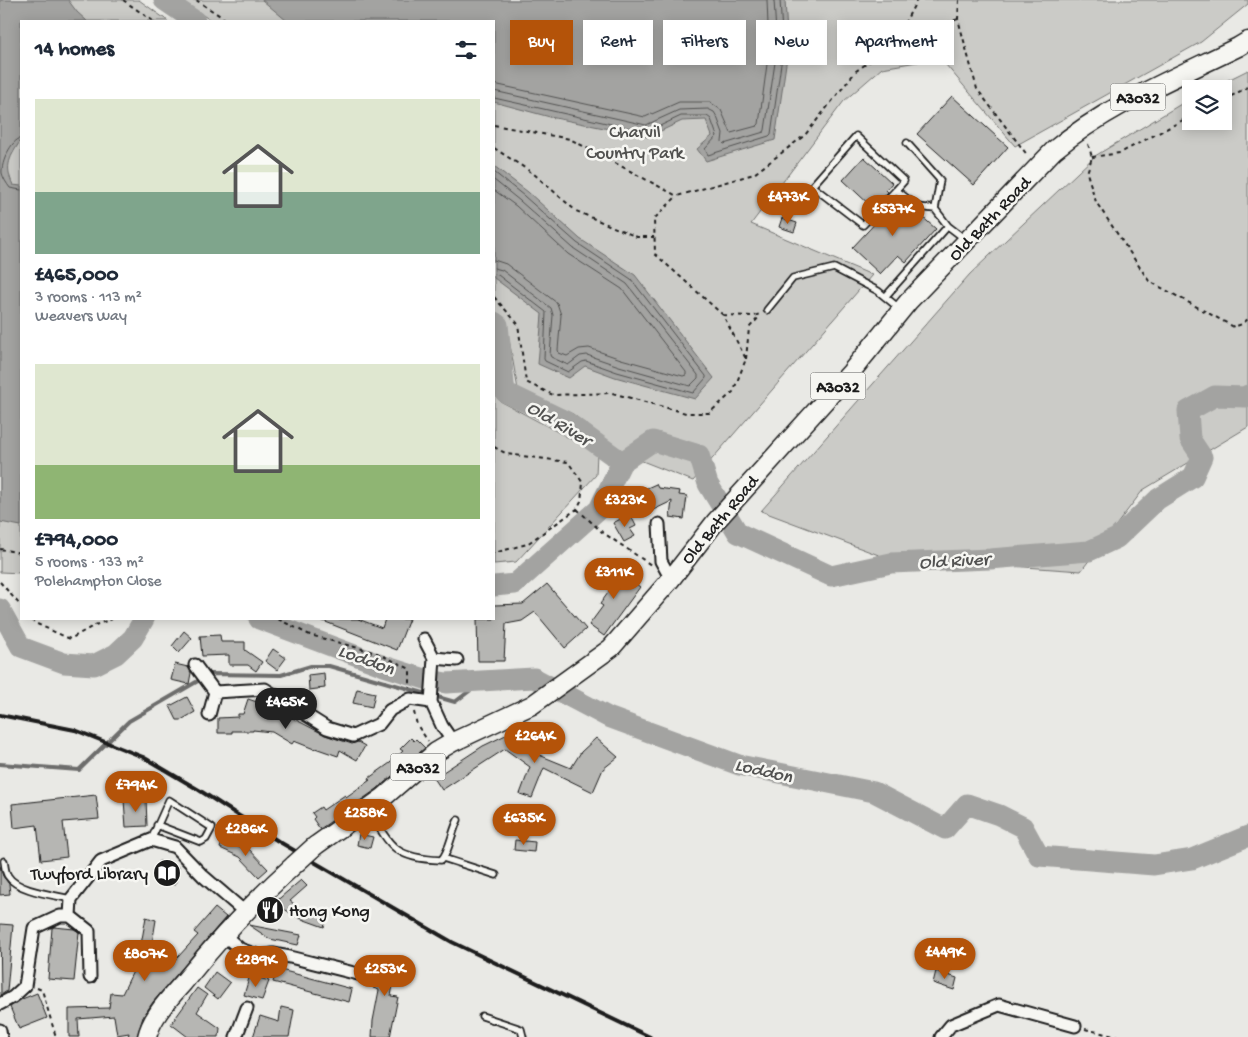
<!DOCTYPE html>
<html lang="en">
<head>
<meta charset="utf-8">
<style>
  :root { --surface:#fff; --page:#f6f6f7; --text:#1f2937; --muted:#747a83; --accent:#b45309 }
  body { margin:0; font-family:"Gochi Hand",sans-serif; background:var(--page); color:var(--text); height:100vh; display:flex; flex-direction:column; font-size:19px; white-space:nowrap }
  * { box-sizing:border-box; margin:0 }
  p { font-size:16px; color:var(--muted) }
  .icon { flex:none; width:28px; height:28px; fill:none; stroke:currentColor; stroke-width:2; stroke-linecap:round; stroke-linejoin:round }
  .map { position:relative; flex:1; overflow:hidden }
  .drawer { position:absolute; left:20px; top:20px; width:475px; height:600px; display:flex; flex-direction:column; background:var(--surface); border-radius:0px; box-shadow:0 2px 12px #0003 }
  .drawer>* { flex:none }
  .guide { position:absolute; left:510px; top:20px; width:475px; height:45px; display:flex; gap:10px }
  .fabs { position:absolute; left:1182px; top:80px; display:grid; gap:10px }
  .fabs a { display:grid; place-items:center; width:50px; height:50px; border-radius:0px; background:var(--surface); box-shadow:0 2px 12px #0003; font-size:25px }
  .price { position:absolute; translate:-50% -42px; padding:0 11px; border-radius:18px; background:var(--accent); color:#fff; font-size:16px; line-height:32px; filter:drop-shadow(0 1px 2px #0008) }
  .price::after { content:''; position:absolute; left:50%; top:30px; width:15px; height:11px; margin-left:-8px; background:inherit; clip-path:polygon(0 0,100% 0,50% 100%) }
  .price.on { background:#222; color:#fff }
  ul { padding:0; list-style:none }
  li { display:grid; align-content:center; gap:10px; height:265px; padding:0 15px }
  li span { display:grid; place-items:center; height:155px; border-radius:0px; color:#555 }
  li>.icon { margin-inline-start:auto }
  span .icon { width:90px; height:90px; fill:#fffc; stroke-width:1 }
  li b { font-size:21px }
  h2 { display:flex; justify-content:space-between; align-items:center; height:60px; padding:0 15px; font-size:21px }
  .pill { padding:0 18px; border-radius:0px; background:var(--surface); box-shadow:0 2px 12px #0003; font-size:18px; line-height:45px }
  .pill.on { background:var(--accent); color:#fff }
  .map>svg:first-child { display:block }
  .green { fill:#cbcbc7; stroke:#747472 }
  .water { fill:#a3a3a1; stroke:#6d6d6c }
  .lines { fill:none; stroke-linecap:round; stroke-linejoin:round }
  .shore { stroke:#525251; stroke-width:1 }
  .stream { stroke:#6d6d6c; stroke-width:4 }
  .river { stroke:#a3a3a1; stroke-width:21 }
  .building { fill:#b6b6b3; stroke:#1c1c1c }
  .service-casing { stroke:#1c1c1c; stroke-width:9 }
  .minor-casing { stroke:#1c1c1c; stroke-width:15 }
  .primary-casing { stroke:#1c1c1c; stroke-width:21 }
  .path { stroke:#1c1c1c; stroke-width:2; stroke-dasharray:4 4; stroke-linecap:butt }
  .service { stroke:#f6f6f2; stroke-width:5.5 }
  .minor { stroke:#f6f6f2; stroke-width:11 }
  .primary { stroke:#f6f6f2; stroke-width:18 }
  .rail { stroke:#1c1c1c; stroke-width:4 }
  .primary-bridge-casing { stroke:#1c1c1c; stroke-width:21; stroke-linecap:butt }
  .primary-bridge { stroke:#f6f6f2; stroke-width:18 }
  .labels { text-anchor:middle; stroke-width:5; stroke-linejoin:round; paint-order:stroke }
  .shield { fill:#f6f6f2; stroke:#5d5d5c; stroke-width:1 }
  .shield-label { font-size:16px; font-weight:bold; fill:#1c1c1c }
  .park-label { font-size:18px; fill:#51514f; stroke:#f6f6f2 }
  .street-label { font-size:18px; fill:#1c1c1c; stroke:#f6f6f2 }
  .poi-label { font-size:18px; fill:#1c1c1c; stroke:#f6f6f2; text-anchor:end }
  .water-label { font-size:19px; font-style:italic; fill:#525251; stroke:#f6f6f2 }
</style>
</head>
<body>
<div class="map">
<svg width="1248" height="1037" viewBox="0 0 1248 1037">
  <rect width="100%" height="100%" fill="#e9e9e5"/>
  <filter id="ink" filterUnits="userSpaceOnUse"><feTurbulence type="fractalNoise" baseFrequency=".02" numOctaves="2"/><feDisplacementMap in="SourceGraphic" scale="10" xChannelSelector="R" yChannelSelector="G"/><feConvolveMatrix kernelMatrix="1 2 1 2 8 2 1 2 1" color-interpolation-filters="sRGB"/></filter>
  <g filter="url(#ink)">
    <!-- green -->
    <path class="green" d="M0,0h139l29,21h-147v552l-21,-1z
      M179,0h1069v4l-47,38 -186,104 -75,-88 -58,10 -38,33 -93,123 121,51 -179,206 -71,-28 -49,-39 -55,-24 -12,-68 -12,-9v-292h-282z
      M1248,70v357l-105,63 -62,81 -197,-14 -123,-46 209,-237 125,-118 96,-58v23h33v-32h-14z
      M494,388l6,13 97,52 -1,22 -80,87 -22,2z"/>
    <!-- water -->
    <path class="water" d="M0,0h68l9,12 10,9h-66v119c-11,17 -17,25 -8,45l8,1v340l-21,-4z
      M262,0h523l3,50 -13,90 -69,21 -9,-12 15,-13 -6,-16 -24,1 -34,16 -98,-20 -56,-15v-81h-207z
      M494,166l34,26 52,47 55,36 79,103 -19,21 -80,-22 -30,-11 -16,12 -31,-14 4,-50 -48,-36z"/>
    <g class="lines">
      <!-- shore -->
      <path class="shore" d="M494,84l151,33 34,-15h31l11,8 10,23 26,-7 2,-2 10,-75 -2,-49
        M494,91l152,34 33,-15 29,-1 6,3 3,5 6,16 -1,9 2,2 40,-12 1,-2 12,-81 -3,-49
        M494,98l153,34 34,-16h26l4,3 6,17 -12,13 3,6 61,-19 2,-2 12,-84 -3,-50
        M21,138c-10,2 -20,25 -19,35 1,5 5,11 8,15l11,2
        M494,172l30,24 53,47 54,36 75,97v2l-13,15 -76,-21 -31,-11 -4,1 -14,10 -23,-11 -1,-2 2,-47 -48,-37 -4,-1
        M494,180l26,21 53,47 54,36 71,91v3l-8,8 -71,-20 -32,-11 -7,1 -12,9 -17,-8 -1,-2 3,-40 -2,-7 -49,-38 -8,-2
        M494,190l22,16 52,48 54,35 64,83v3l-3,1 -62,-17 -32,-11 -10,1 -12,7 -8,-3 -1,-3 3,-35 -4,-12 -51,-39 -12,-4"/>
      <!-- stream -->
      <path class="stream" d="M0,764l79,6 50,-49 81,-47 71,1 30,-9h18l126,36 29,-22"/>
      <!-- river -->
      <path class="river" d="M164,0l31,21
        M494,322l4,3 7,67 60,29 57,41
        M494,586l21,-2 84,-75 23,-47 31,-21 46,14 9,29 30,49 93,43 60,-13 99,-4 99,-8 28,-13 41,-39 35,-22 9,-20 -12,-18 -2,-28 27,-15 31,1 2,-2
        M0,609l21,38 43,16 30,2 22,-11 17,-16 11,-19
        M259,619l125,47 41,13 21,4 88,-5 74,39 131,48 135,27 71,37 22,-25 32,11 24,12 16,29 115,9 38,-6 56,-23"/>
    </g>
    <!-- building -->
    <path class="building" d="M952,96l56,51 -34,38 -57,-51z
      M864,157l28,26 -6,7 2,2 -15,16 -30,-28z
      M894,199l21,19 4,-4 17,15 -30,33 -8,-7 -18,19 -28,-26 30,-32 -2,-2z
      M782,218l15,5 -3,9 -15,-5z
      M656,484l2,4 22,3 -1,4 8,1 -3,23 -14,-2 2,-16 -23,11 -4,-9 -12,6 -6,-12z
      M630,514l6,12 -6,3 5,7 -11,6 -11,-19z
      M610,564l30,23 -36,49 -15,-11 14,-19 -3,-2 13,-18 -12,-9z
      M547,584l39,45 -21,19 -30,-36 -13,9 -16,3 -2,37h-26l-1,-42h17v-14l29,-1z
      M318,619h40l24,9 3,-9h24l-12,31z
      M184,631l8,7 -13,15 -7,-7z
      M220,635l1,7h24v8l17,12 -6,9 -8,-6h-19v-10l-27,1 -2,-20z
      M273,649l13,9 -9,12 -12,-9z
      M175,664l13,3 3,6 -2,11 -18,-4z
      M324,673l1,15 -16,2 -1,-15z
      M357,689l18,4 -3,14 -19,-4z
      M187,697l8,15 -14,8h-4l-7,-14z
      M248,699l12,4 -2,5 21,3 46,24 27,9 6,-2 7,4 -8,14 -17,-10 -2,6 -23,-8 -1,1 -20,-8 -2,3 -20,-12 -19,-2v1h-21v2h-14v-15l20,-1v-3h5z
      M514,731l5,12 10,4 -2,3 44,18 10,-16 15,-14 22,19 -15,12 -10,23 -49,-24 -12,30 -12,-4 10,-27 -25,-18 -63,41 -8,-12 49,-32z
      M411,738l3,3 2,-2 9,9 -48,41 -57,40 -7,-10 2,-2 -3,-4 9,-6 2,3 22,-15 1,2 24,-17 -1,-2 21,-15 13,-12 -3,-2z
      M96,795l3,24 -36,3 4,35 -26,3 -4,-35 -23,3 -2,-24z
      M146,798l1,28 -21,1 -2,-27z
      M359,834l14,3 -3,11 -13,-3z
      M223,840l21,8 2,-2 22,23 -9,8 -19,-20 -20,-9z
      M515,840l20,2 -1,10 -20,-2z
      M159,861l20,6 -4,18 -21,-5z
      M0,866l3,10 6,8 1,10 -10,1z
      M301,880l6,6 -17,15 13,9 24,9 -3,8 -25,-9 -25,-15z
      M215,908l11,9 -73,85 -10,15 -6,20h-9l1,-4 -12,2 -3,-19 -36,3 1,18h-10v-28l40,-1 2,-15 11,1 16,-33 8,-44 10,3 -6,36 18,12 30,-33 -4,-3z
      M0,924l13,1 -6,66 -6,4z
      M249,925l52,10 -3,10 -28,-6z
      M54,927l20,2 5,3 -5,49 -26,-2 4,-51z
      M379,955l19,3 -7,38 7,1 -8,40h-18l1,-16 6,-31 -6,-2z
      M277,969l75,20 -3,13 -76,-20z
      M936,971l21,7 -3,12 -21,-7z
      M215,972l15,11 -12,16 -14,-11z
      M250,975l19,6 -7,19 -18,-5z
      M197,988l10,7 -10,17 23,16 -1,9h-31l-17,-13z
      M37,993l10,25 -28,11 -9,-22 12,-8z
      M281,1007l13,3 -5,27h-36l7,-21 19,6z"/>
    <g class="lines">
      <!-- service casing -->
      <g class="service-casing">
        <path id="service" d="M907,143l33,37 -5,29 13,17
          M896,190l8,-9 -48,-45 -44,50 51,39 33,-35 22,17 17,2
          M885,297l63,-71 17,13
          M767,310l26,-32 41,-10 44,23 22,18
          M369,809c21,38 25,49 72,51 8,-7 11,-29 17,-40
          M151,840l18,-40 43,28 -6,11 -5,3 -44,-17
          M443,858l53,17
          M4,861c1,5 1,11 4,15 9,15 46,19 63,23
          M482,1016l39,13 2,8"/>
      </g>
      <!-- minor casing -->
      <g class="minor-casing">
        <path id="minor" d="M659,524l2,37 10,18
          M424,639l10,19
          M434,658l23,2
          M195,665l20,27 50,-3 62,39 26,8 26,-12 11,-14 20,-11 21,3 11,24 11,16
          M431,702l3,-44
          M209,715l6,-23
          M70,916l1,-17 30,-38 50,-21 24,7 28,29 43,37
          M224,935l16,14 20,7 13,-2 17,3 68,17
          M0,1004l13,-7 12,-11 9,-58 26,-12h10l19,15 1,46
          M0,1030l1,7
          M236,1037l11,-29
          M941,1037l10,-12 48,-20 76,21"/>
      </g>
      <!-- primary casing -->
      <g class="primary-casing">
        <path id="primary" d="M315,846l69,-49 52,-45 17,-10 79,-37 79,-57 60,-69 45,-58 135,-149 57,-70 146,-152c54,-45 121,-72 184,-103l10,-6
          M147,1037c5,-21 22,-38 36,-54 34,-42 71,-82 111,-118"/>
      </g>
      <!-- path -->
      <path class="path" d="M123,0l30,21
        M196,0l32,21
        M959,0l-1,19 19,70 51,67
        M901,39l2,-13 14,-26
        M1224,100l24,-13
        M494,125l76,14 107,57 77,-22 51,-39 51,-64 49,-34 53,-18
        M1088,144l4,13 -5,16 9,29 53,79 85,46 8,-3 6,-5
        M494,148l40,26 42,37 61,26h17
        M1092,157l28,-4 71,-37
        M494,297l24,27 8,58 27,13 59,-2 74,20h23l24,-21 13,-33 -23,-44 -68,-61 -1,-35 23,-23
        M723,315l31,1 6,-2
        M746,359l3,-31 11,-12
        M494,447l13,7 61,8 15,21 -2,18 -4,8 -50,35 -33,9
        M577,509l25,23 49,33
        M0,549l21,4
        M0,582l21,24
        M31,619l4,4 35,16 25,-14 17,-6
        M278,619l32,16 67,18 33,16v19
        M414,712l3,13 11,16
        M37,988l5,2 14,47
        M1085,1029l33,8"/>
      <!-- service -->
      <use href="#service" class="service"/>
      <!-- minor -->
      <use href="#minor" class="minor"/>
      <!-- primary -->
      <use href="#primary" class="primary"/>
      <!-- rail -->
      <path class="rail" d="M0,715l75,15 68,27 56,33 79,51 174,101 198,95"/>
      <!-- primary-bridge casing -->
      <g class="primary-bridge-casing">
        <path id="primary-bridge" d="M294,865l21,-19"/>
      </g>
      <!-- primary-bridge -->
      <use href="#primary-bridge" class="primary-bridge"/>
    </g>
  </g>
  <!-- icons -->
  <defs>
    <g id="library-disc" transform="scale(1.4375)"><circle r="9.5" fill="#1c1c1c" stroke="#f6f6f2"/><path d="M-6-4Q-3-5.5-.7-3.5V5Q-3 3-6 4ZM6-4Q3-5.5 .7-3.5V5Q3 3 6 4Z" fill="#fff"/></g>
    <g id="restaurant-disc" transform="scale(1.4375)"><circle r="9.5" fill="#1c1c1c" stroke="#f6f6f2"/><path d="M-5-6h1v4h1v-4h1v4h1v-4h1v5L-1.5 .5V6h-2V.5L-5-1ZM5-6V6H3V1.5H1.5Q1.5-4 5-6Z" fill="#fff"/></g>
  </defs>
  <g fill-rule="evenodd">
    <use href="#library-disc" x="167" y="873"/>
    <use href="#restaurant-disc" x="270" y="910"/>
  </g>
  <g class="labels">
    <!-- shield labels -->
    <g class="shield">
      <rect x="1110.5" y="83.5" width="55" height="27" rx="4"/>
      <rect x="810.5" y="372.5" width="55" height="27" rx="4"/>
      <rect x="390.5" y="753.5" width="55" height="27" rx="4"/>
    </g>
    <g class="shield-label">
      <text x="1138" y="103">A3032</text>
      <text x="838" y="392">A3032</text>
      <text x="418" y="773">A3032</text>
    </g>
    <!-- park labels -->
    <g class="park-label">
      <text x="635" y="137">Charvil<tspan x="635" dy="21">Country Park</tspan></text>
    </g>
    <!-- street labels -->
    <g class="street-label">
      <text transform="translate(989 218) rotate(-46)" y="6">Old Bath Road</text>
      <text transform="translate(719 519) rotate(-50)" y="6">Old Bath Road</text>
    </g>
    <!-- poi labels -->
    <g class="poi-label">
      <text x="148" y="879">Twyford Library</text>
      <text x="289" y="916" text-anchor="start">Hong Kong</text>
    </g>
    <!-- water labels -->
    <g class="water-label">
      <text transform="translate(560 422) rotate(31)" y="7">Old River</text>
      <text transform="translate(954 559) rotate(-3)" y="7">Old River</text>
      <text transform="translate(367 658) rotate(20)" y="7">Loddon</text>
      <text transform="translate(764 769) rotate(13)" y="7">Loddon</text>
    </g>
  </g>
</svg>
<div class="fabs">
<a><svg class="icon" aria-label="layers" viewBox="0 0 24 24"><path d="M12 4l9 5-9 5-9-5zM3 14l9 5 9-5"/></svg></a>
</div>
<b class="price" style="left:788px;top:225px">£473K</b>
<b class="price" style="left:893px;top:237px">£537K</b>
<b class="price" style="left:625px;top:528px">£323K</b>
<b class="price" style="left:614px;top:600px">£311K</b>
<b class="price on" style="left:286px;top:730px">£465K</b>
<b class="price" style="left:535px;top:764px">£264K</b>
<b class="price" style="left:136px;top:813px">£794K</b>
<b class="price" style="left:365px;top:841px">£258K</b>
<b class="price" style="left:524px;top:846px">£635K</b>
<b class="price" style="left:246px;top:857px">£286K</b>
<b class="price" style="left:945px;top:980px">£449K</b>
<b class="price" style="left:145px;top:982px">£807K</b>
<b class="price" style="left:256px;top:988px">£289K</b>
<b class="price" style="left:385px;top:997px">£253K</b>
<div class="guide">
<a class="pill on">Buy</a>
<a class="pill">Rent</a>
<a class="pill">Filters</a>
<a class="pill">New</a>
<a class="pill">Apartment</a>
</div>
<section class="drawer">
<h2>14 homes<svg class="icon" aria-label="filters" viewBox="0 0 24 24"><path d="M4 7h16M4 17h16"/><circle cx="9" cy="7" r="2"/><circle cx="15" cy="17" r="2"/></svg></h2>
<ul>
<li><span style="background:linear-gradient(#dfe7d0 60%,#7fa58c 0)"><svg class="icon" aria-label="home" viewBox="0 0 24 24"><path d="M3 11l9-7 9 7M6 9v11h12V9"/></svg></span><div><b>£465,000</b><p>3 rooms · 113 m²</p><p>Weavers Way</p></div></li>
<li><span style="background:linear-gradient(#dfe7d0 65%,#8fb573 0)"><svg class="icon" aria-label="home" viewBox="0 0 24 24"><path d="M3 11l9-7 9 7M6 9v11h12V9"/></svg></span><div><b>£794,000</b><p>5 rooms · 133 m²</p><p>Polehampton Close</p></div></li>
</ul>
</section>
</div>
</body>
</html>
